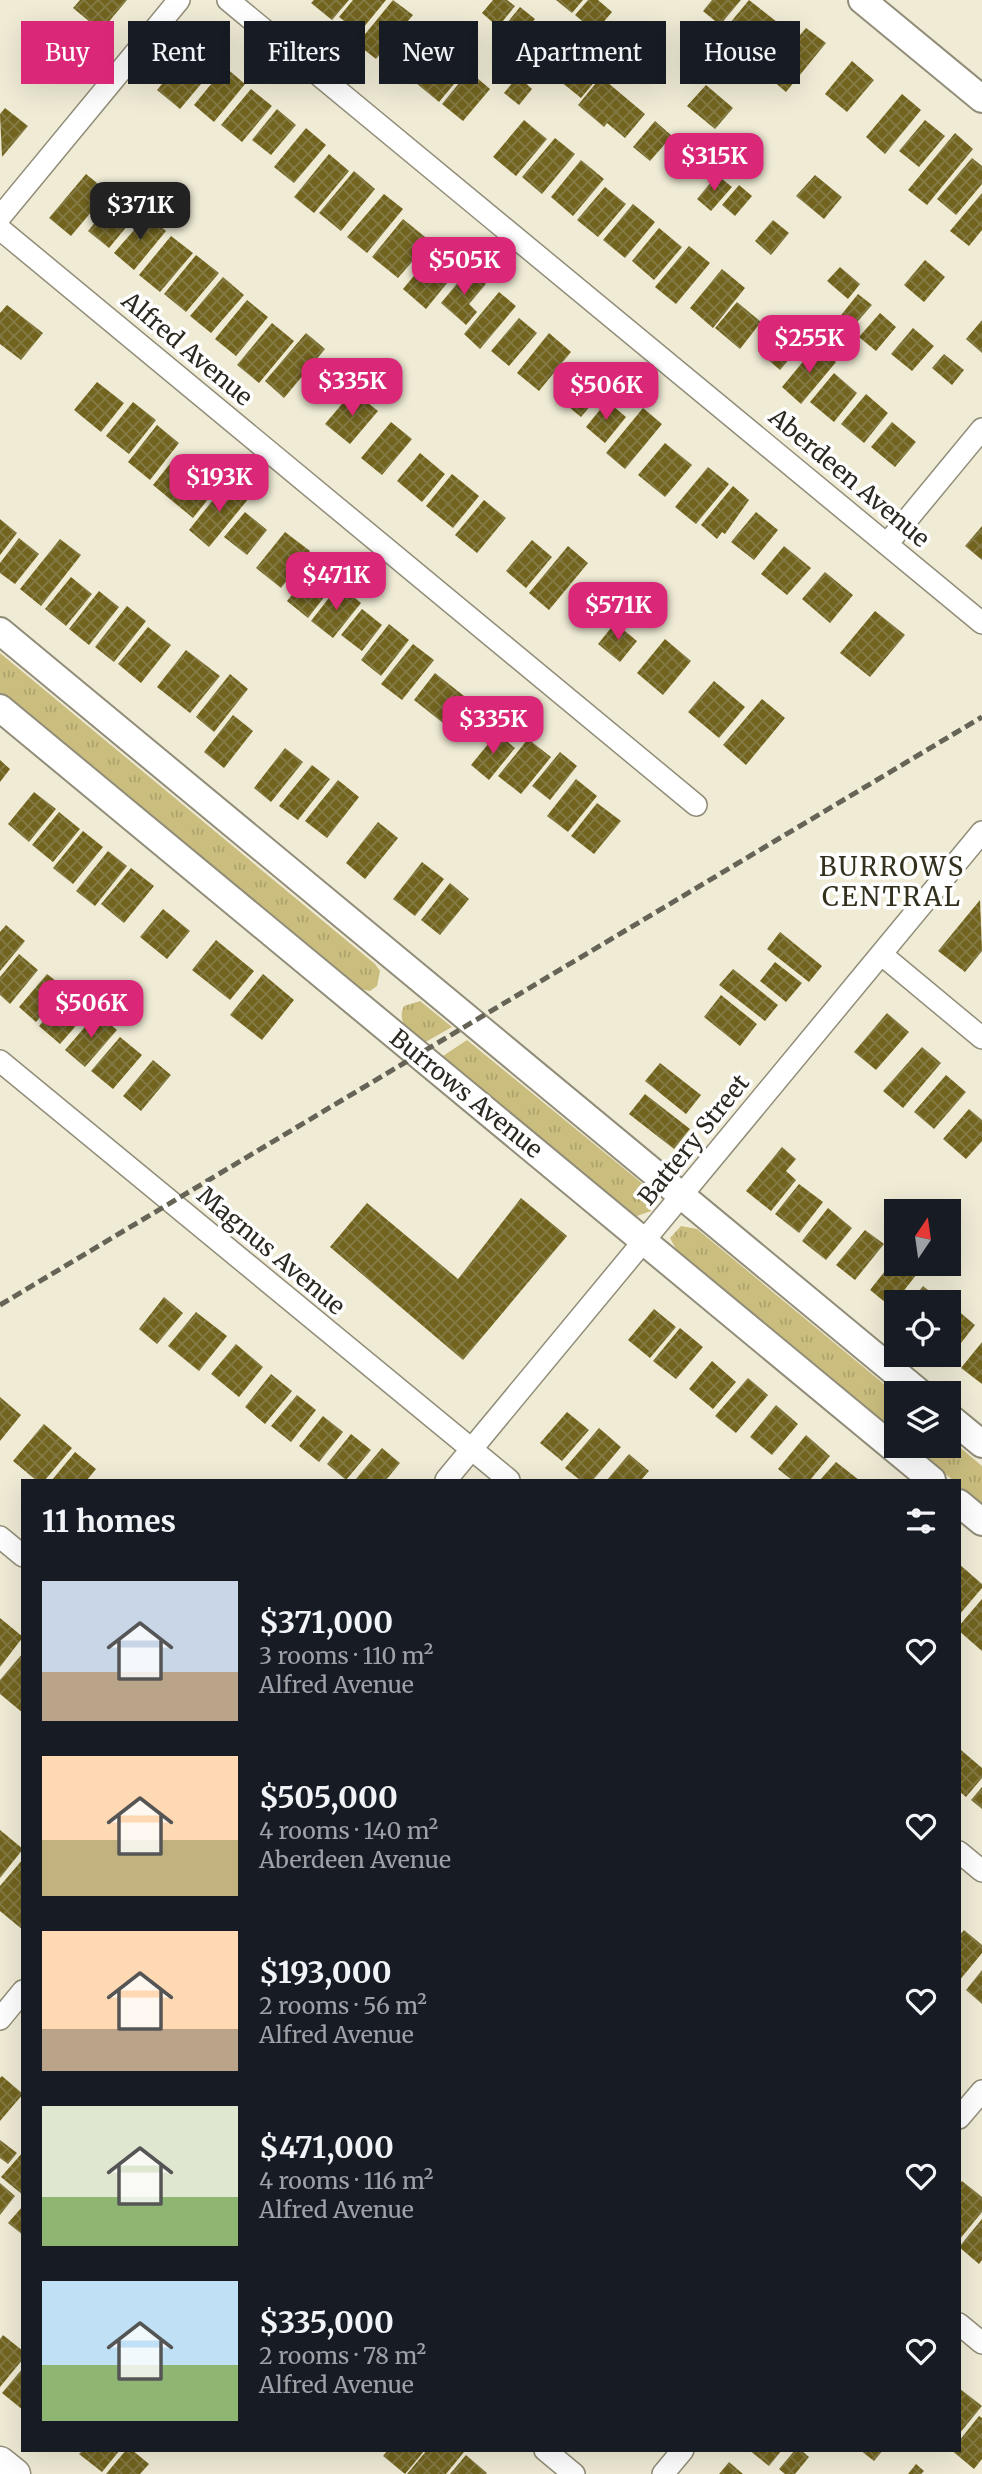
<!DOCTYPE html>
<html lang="en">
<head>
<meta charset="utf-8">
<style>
  :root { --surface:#171b24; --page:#20242c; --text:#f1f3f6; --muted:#9ea1a6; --accent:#db2777 }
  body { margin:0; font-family:Merriweather,serif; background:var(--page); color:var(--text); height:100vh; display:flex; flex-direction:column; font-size:26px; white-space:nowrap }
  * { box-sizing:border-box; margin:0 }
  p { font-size:23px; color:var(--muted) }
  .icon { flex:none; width:38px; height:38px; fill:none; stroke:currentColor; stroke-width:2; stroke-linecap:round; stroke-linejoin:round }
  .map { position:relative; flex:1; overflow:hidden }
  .panel { position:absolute; left:21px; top:1479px; width:940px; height:973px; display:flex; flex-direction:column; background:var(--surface); border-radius:0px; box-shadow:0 7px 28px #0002 }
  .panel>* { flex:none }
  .hud { position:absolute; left:21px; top:21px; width:942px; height:63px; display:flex; gap:14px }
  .needle { width:46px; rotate:13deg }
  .controls { position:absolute; left:884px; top:1199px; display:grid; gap:14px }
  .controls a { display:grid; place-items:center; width:77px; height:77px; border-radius:0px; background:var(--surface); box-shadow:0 7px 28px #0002; font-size:35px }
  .price { position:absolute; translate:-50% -60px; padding:0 16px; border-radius:14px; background:var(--accent); color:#fff; font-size:23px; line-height:46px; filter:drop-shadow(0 2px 4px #0008) }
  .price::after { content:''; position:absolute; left:50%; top:42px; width:21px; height:16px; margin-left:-10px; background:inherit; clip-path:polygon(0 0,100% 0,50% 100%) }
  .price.active { background:#222; color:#fff }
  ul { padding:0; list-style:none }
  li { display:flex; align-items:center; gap:21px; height:175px; padding:0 21px }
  li span { display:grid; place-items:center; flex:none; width:196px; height:140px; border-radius:0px; color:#555 }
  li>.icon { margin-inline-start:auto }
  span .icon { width:84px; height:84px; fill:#fffc; stroke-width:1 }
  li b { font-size:30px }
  h2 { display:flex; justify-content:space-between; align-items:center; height:84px; padding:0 21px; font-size:30px }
  .tag { padding:0 24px; border-radius:0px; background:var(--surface); box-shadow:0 7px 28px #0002; font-size:24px; line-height:63px }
  .tag.active { background:var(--accent); color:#fff }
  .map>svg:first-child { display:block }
  .grass { fill:url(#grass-tufts) }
  .building { fill:url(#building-cross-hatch) }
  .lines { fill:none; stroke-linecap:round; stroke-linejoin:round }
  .minor-casing { stroke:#918d78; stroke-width:24 }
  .tertiary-casing { stroke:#918d78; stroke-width:30 }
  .secondary-casing { stroke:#918d78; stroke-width:33 }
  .minor { stroke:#fff; stroke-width:21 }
  .tertiary { stroke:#fff; stroke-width:26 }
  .secondary { stroke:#fff; stroke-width:30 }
  .rail { stroke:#666357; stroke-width:5; stroke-dasharray:10 5; stroke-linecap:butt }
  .labels { text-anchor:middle; stroke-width:7; stroke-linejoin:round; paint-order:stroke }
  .street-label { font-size:24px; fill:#2b2921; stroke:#fff }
  .neighbourhood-label { font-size:26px; letter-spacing:2px; fill:#34301e; stroke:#fff }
</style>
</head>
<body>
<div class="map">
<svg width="982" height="2474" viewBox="0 0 982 2474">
  <defs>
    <pattern id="grass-tufts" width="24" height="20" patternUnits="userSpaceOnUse" patternTransform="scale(1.75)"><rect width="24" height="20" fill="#cabd7e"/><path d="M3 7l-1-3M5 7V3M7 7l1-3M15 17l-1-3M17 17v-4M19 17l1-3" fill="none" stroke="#aea26d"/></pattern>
    <pattern id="building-cross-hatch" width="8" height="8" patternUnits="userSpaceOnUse" patternTransform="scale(1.75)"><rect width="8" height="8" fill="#72641f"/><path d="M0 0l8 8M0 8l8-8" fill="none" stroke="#857b46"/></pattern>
  </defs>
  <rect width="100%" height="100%" fill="#efebd5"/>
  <!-- grass -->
  <path class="grass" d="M0,653l375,311 5,7 -3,15 -7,5 -15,-3 -355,-295z
    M420,1001l32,26 -30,17c-12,-12 -26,-21 -18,-38z
    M467,1040l182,149 5,7 -3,15 -14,5 -8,-3 -189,-155z
    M681,1226l16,3 199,165v40l-218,-181 -8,-15z
    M949,1438l33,28v39l-23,-19v-6h-6l-43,-34h38z"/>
  <!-- building -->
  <path class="building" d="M80,0h47l-26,31 -28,-23z
    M314,0h35l-17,20 -21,-17z
    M353,0h33l-27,33 -20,-16z
    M393,0l20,15 -37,44 -19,-15z
    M493,0h14l8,6 -17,21 -16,-14z
    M556,0h27l-11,13z
    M588,0h10l14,12 -17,20 -20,-17z
    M712,0h29l-21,25 -17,-14z
    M749,0l42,33 -30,36 -41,-34z
    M520,7l15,12 -18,21 -14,-12z
    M806,28l20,15 -40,49 -20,-17z
    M407,29l21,17 -25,31 -21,-18z
    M204,34l23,19 -47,56 -23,-19z
    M445,46l24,20 -30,36 -23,-19z
    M575,53l26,21 -20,24 -26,-21z
    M852,61l22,19 -27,32 -22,-18z
    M225,67l20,17 -31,38 -20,-17z
    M469,71l21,18 -27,32 -21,-17z
    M518,76l14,13 -13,16 -15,-12z
    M601,77l44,37 -20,24 -18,-15 -3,4 -26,-22z
    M706,85l27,23 -18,21 -28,-23z
    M251,89l21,17 -30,36 -21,-17z
    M902,94l19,16 -36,44 -19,-17z
    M5,108l23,18 -26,31 -2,-43z
    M277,109l19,16 -25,30 -19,-15z
    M524,120l23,19 -31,37 -23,-19z
    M925,120l20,16 -26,31 -20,-16z
    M655,121l17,15 -22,25 -17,-14z
    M306,128l20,17 -32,38 -20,-16z
    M955,133l18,16 -46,56 -19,-15z
    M555,138l20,16 -33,40 -20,-17z
    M329,154l20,17 -35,42 -20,-16z
    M972,158l10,8v18l-26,31 -19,-16z
    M581,160l23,19 -31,37 -22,-19z
    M354,171l21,18 -34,42 -22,-18z
    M86,174l22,18 -37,44 -22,-18z
    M717,175l15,12 -21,24 -14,-12z
    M815,175l27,22 -18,22 -28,-23z
    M739,185l13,11 -17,20 -13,-11z
    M605,187l21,17 -28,33 -21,-17z
    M121,191l21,17 -33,40 -21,-17z
    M982,193v37l-13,16 -19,-15z
    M384,194l19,15 -36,44 -20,-16z
    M633,204l22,18 -30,36 -22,-18z
    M147,215l19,16 -32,39 -20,-17z
    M403,219l27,22 -32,37 -26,-21z
    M773,220l16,13 -18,22 -16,-14z
    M659,228l23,19 -28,33 -22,-19z
    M171,236l22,17 -33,39 -21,-17z
    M689,246l21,17 -34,41 -21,-17z
    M433,253l23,19 -30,37 -23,-20z
    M196,255l23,18 -33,39 -22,-18z
    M925,260l20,17 -21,25 -20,-17z
    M840,267l20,17 -12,15 -21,-18z
    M469,269l17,15 -17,20 8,8 -11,13 -25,-22z
    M722,269l23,19 -32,40 -23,-20z
    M223,277l21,18 -33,38 -21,-17z
    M499,292l17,14 -36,43 -16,-15z
    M858,294l14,11 -21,24 -13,-10z
    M247,300l21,17 -32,39 -21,-17z
    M737,302l24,20 -21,27 -25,-21z
    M7,305l36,28 -22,27 -21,-16v-31z
    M880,313l16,14 -20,24 -17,-14z
    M519,318l18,15 -28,33 -18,-15z
    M982,320v33l-16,-14z
    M272,323l22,18 -35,42 -22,-18z
    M782,323l22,19 -24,28 -22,-19z
    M913,328l21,18 -22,25 -21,-17z
    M306,333l19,16 -41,49 -19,-17z
    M549,333l22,19 -32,39 -22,-18z
    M816,346l20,16 -35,42 -19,-17z
    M944,354l20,16 -12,15 -20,-17z
    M595,368l16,13 -30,36 -16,-13z
    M834,373l23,20 -23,29 -24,-20z
    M97,382l27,21 -23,29 -27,-22z
    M353,391l25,20 -28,33 -25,-20z
    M866,394l22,19 -24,30 -23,-19z
    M607,401l19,16 -21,26 -19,-16z
    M133,402l23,18 -27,34 -23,-18z
    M643,408l19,16 -37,45 -19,-16z
    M391,422l21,17 -30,36 -21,-17z
    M892,422l24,20 -21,25 -24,-20z
    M157,425l22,18 -29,37 -22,-18z
    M665,443l27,22 -27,32 -27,-22z
    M420,453l25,21 -23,28 -25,-21z
    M177,455l40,33 -24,30 -40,-33z
    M708,467l21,17 -33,40 -21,-17z
    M452,474l27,22 -26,32 -27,-22z
    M227,482l22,16 -40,49 -20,-17z
    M733,486l16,14 -24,34 -3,-2 -5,7 -16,-14z
    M484,500l22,18 -29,35 -22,-18z
    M245,512l22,18 -20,25 -23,-18z
    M756,512l22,18 -24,30 -23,-18z
    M0,519l17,14 -17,22z
    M982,526v34l-17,-14z
    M285,532l25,19 -29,37 -25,-20z
    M19,538l20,16 -24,30 -15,-11v-10z
    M60,539l21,16 -40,51 -21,-17z
    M532,540l20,17 -26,31 -20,-17z
    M568,546l20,17 -39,47 -20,-17z
    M784,546l27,22 -24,27 -26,-21z
    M318,562l21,16 -31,40 -21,-17z
    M825,572l28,23 -23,28 -28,-24z
    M71,577l21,17 -26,32 -21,-17z
    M339,585l22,18 -28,35 -22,-17z
    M99,591l20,16 -30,38 -20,-16z
    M127,606l19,15 -32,41 -19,-15z
    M362,609l20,16 -20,26 -21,-16z
    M875,611l30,24 -35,42 -30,-24z
    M615,623l22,18 -17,21 -22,-18z
    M389,624l20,16 -28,36 -20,-16z
    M148,627l23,18 -30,38 -23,-19z
    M665,639l26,22 -28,34 -26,-22z
    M413,644l21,16 -32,40 -21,-16z
    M186,650l34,26 -30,37 -33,-26z
    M435,673l29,23 -21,27 -29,-23z
    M230,674l18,15 -34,43 -18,-15z
    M714,681l31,26 -26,31 -31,-26z
    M762,699l23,19 -39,47 -23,-20z
    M469,701l21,16 -19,23 -20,-16z
    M233,715l20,16 -29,37 -20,-16z
    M497,733l18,15 -26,32 -18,-15z
    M528,739l23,18 -30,37 -23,-18z
    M285,748l18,14 -32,40 -17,-14z
    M560,752l17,14 -27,34 -18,-14z
    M0,760l10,9 -10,13z
    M312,765l18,14 -32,41 -19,-14z
    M576,779l21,17 -29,36 -21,-16z
    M338,780l21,17 -32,41 -22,-17z
    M34,792l22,17 -27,33 -21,-18z
    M597,803l24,18 -27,33 -23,-18z
    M59,812l21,17 -27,33 -21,-17z
    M378,822l20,16 -33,41 -19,-16z
    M83,831l20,16 -30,37 -20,-16z
    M108,851l19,15 -32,40 -19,-15z
    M422,862l22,17 -29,37 -22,-17z
    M131,868l23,18 -30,37 -23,-19z
    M450,883l19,16 -29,36 -19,-15z
    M980,900l2,51 -17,21 -27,-21z
    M163,909l27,22 -23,28 -27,-22z
    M6,925l19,16 -25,30v-39z
    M780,932l42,34 -13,16 -42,-33z
    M216,940l38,31 -24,29 -38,-30z
    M19,954l19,16 -28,34 -10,-9v-18z
    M775,962l27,21 -16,19 -26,-21z
    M733,969l45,36 -13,16 -46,-36z
    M47,974l18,14 -29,34 -17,-15z
    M263,974l31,26 -32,40 -32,-25z
    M67,993l21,19 -28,32 -21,-18z
    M721,995l36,29 -17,22 -36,-29z
    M97,1013l20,17 -32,37 -20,-17z
    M887,1013l22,19 -33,38 -22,-18z
    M120,1037l22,18 -29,34 -22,-18z
    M922,1047l19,16 -38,45 -20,-17z
    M153,1060l18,15 -30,36 -18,-15z
    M660,1063l41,32 -15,19 -41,-33z
    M946,1075l20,17 -32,37 -20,-17z
    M645,1094l45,35 -16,20 -45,-35z
    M969,1109l13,11v21l-16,18 -23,-20z
    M782,1147l14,12 -10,12 10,9 -25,31 -25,-20z
    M799,1184l24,18 -24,31 -24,-19z
    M521,1198l46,38 -104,124 -133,-113 37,-44 91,76z
    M828,1208l24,20 -26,32 -24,-19z
    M865,1230l19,14 -29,36 -19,-15z
    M896,1257v7l28,1 -33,42 -21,-17z
    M923,1286l20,16h-32z
    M164,1297l19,16 -26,31 -18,-15z
    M654,1309l22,18 -26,31 -22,-18z
    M956,1309l19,16 -28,36 -8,-7h9v-35z
    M196,1312l31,24 -28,35 -31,-25z
    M680,1328l23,19 -27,32 -23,-18z
    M982,1342v42l-21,-16z
    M236,1344l27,23 -24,30 -28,-23z
    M712,1361l24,21 -23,27 -24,-20z
    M271,1374l21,17 -27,33 -20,-17z
    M748,1378l20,17 -32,38 -21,-17z
    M297,1395l19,15 -25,32 -20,-16z
    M0,1397l21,18 -21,26z
    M776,1405l22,19 -26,31 -22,-18z
    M567,1412l22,18 -27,31 -22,-18z
    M323,1416l20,16 -24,30 -20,-16z
    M44,1424l28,24 -27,32h-9l-23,-19z
    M599,1428l22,19 -28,33h-13l-15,-12z
    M351,1434l20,16 -25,30 -19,-16z
    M806,1435l24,21 -20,24h-18l-14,-11z
    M382,1448l18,15 -14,17h-31z
    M75,1452l21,17 -9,11h-35z
    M629,1454l20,17 -8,9h-34z
    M836,1462l23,18h-39z
    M959,1564l23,20v4l-23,27z
    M982,1599v52l-23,-20v-5z
    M0,1618l23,19 -23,30z
    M23,1653v60l-23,-19v-14z
    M961,1750l21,18v10l-16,19 -7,-6z
    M982,1787v22l-11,-9z
    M0,1830l23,19 -23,29z
    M23,1859v71l-23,-19v-25z
    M964,1930l18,15v8l-23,28v-45z
    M982,1970v34l-16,-14z
    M2,2076l21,18 -23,27v-43z
    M0,2140l17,13 -9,11 -8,-6z
    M23,2152v43l-22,-18z
    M962,2181l20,16v15l-23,28v-55z
    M0,2183l15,13 -15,19z
    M23,2206v29l-15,-12z
    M982,2219v41l-3,4 -20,-17z
    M3,2335l20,16v8l-23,28v-48z
    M23,2368v42l-21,-17z
    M959,2388l23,18 -23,28z
    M979,2416l3,2v41l-8,10 -23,-19h8v-9z
    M83,2450h37l-18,22 -23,-18z
    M126,2450h6l17,14 -9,10h-34z
    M388,2450h37l-20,24 -22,-18z
    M427,2450h35l2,2 -18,22h-39z
    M749,2450h33l-13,16z
    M795,2450h6l8,7 -14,17h-10l-6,-5z
    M860,2450h23l-9,11z
    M466,2455l21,18 -1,1h-36z
    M729,2462l14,12h-24z
    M916,2464l8,7 -3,3h-13z"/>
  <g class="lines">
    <!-- minor casing -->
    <g class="minor-casing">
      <path id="minor" d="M228,0l754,623
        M0,217l179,-217
        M0,229l696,576
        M887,544l95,-115
        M881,954l101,84
        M0,1061l509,419
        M446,1480l536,-648
        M0,1537l23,19
        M959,1852l23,19
        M0,2019l23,-28
        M959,2118l23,-27
        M959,2324l23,19
        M545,2450l29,24
        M663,2474l20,-24"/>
    </g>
    <!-- tertiary casing -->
    <g class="tertiary-casing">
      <path id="tertiary" d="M862,0l120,99
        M0,631l920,762
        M0,708l932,772
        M948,1416l34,28
        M959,1503l23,19"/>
    </g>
    <!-- secondary casing -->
    <g class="secondary-casing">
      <path id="secondary" d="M0,2462l15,12"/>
    </g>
    <!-- minor -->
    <use href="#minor" class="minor"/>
    <!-- tertiary -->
    <use href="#tertiary" class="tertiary"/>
    <!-- secondary -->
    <use href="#secondary" class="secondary"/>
    <!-- rail -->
    <path class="rail" d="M0,1305l982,-588"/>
  </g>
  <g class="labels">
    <!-- street labels -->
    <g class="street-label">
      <text transform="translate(187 349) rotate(40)" y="8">Alfred Avenue</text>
      <text transform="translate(849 478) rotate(40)" y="8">Aberdeen Avenue</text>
      <text transform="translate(466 1094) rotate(39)" y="8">Burrows Avenue</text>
      <text transform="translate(694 1140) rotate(-51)" y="8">Battery Street</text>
      <text transform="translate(271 1251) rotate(40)" y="8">Magnus Avenue</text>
    </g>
    <!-- neighbourhood labels -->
    <g class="neighbourhood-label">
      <text x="892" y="876">BURROWS<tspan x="892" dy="30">CENTRAL</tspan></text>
    </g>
  </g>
</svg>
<div class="controls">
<a><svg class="needle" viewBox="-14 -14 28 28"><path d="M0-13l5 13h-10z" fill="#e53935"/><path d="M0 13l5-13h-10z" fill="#9ea1a6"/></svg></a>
<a><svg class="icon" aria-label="locate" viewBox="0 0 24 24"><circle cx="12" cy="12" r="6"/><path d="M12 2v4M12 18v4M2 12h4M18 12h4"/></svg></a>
<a><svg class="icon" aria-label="layers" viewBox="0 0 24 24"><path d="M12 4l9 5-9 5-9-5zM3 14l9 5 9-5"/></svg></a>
</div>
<b class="price" style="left:714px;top:193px">$315K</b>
<b class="price active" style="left:140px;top:242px">$371K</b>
<b class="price" style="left:464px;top:297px">$505K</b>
<b class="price" style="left:809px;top:375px">$255K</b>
<b class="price" style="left:352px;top:418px">$335K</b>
<b class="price" style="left:606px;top:422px">$506K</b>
<b class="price" style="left:219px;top:514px">$193K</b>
<b class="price" style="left:336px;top:612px">$471K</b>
<b class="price" style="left:618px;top:642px">$571K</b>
<b class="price" style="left:493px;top:756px">$335K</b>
<b class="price" style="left:91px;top:1040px">$506K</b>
<div class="hud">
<a class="tag active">Buy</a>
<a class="tag">Rent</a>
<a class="tag">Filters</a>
<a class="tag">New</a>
<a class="tag">Apartment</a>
<a class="tag">House</a>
</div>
<section class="panel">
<h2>11 homes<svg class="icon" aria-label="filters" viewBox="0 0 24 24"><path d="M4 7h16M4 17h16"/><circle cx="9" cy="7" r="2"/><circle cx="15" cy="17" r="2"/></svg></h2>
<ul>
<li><span style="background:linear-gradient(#c9d6e8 65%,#b9a48a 0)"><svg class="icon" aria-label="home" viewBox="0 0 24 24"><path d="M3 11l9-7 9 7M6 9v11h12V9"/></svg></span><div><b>$371,000</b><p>3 rooms · 110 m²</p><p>Alfred Avenue</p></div><svg class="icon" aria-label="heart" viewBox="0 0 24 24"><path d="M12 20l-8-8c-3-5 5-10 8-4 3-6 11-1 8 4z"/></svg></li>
<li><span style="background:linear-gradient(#ffd9b3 60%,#c2b280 0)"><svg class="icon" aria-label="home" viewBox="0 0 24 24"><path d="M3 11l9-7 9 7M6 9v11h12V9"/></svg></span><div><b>$505,000</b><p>4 rooms · 140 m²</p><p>Aberdeen Avenue</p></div><svg class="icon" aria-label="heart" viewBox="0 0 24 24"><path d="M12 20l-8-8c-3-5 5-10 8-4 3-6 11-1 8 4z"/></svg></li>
<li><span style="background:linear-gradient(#ffd9b3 70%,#b9a48a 0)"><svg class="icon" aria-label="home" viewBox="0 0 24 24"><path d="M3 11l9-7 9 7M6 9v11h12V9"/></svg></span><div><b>$193,000</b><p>2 rooms · 56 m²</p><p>Alfred Avenue</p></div><svg class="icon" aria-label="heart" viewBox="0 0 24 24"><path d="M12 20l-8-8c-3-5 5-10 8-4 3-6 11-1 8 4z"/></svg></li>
<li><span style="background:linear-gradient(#dfe7d0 65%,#8fb573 0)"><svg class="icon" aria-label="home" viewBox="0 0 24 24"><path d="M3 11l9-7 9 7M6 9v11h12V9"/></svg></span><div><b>$471,000</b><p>4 rooms · 116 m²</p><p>Alfred Avenue</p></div><svg class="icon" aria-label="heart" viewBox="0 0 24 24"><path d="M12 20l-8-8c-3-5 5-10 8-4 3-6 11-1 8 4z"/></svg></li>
<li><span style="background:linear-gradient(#bfe0f5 60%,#8fb573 0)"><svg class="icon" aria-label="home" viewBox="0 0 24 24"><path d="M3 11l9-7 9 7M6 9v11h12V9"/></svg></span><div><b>$335,000</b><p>2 rooms · 78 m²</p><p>Alfred Avenue</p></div><svg class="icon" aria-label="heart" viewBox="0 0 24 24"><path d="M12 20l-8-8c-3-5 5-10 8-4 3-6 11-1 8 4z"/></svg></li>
</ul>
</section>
</div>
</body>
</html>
